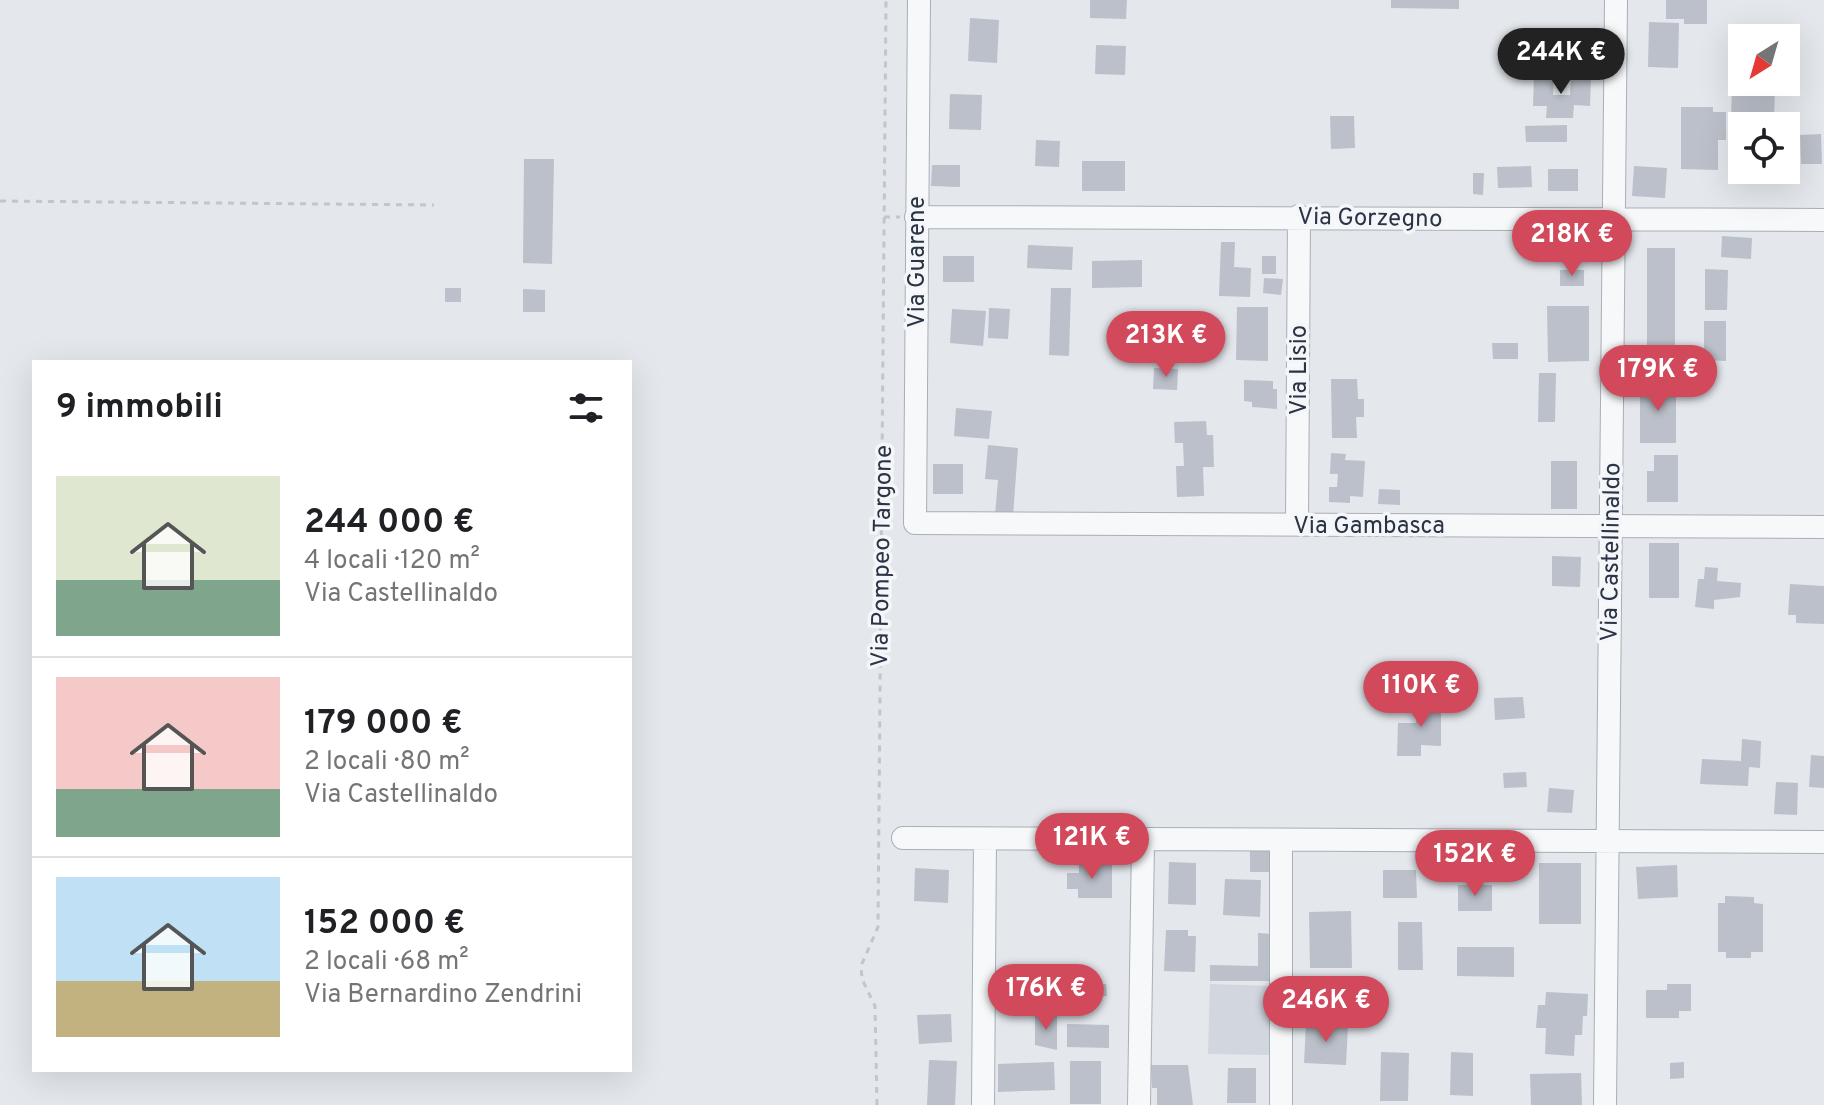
<!DOCTYPE html>
<html lang="it">
<head>
<meta charset="utf-8">
<style>
  :root { --surface:#fff; --page:#f6f6f6; --text:#202124; --muted:#757577; --line:#e0e0e0; --accent:#d1495b }
  body { margin:0; font-family:Overpass,sans-serif; background:var(--page); color:var(--text); height:100vh; display:flex; flex-direction:column; font-size:30px; white-space:nowrap }
  * { box-sizing:border-box; margin:0 }
  p { font-size:26px; color:var(--muted) }
  .icon { flex:none; width:44px; height:44px; fill:none; stroke:currentColor; stroke-width:2; stroke-linecap:round; stroke-linejoin:round }
  .map { position:relative; flex:1; overflow:hidden }
  .drawer { position:absolute; left:32px; top:360px; width:600px; height:712px; display:flex; flex-direction:column; background:var(--surface); border-radius:0px; box-shadow:0 8px 32px #0002 }
  .drawer>* { flex:none }
  .needle { width:52px; rotate:217deg }
  .tools { position:absolute; left:1728px; top:24px; display:grid; gap:16px }
  .tools a { display:grid; place-items:center; width:72px; height:72px; border-radius:0px; background:var(--surface); box-shadow:0 8px 32px #0002; font-size:40px }
  .price { position:absolute; translate:-50% -68px; padding:0 18px; border-radius:28px; background:var(--accent); color:#fff; font-size:26px; line-height:52px; filter:drop-shadow(0 2px 4px #0008) }
  .price::after { content:''; position:absolute; left:50%; top:48px; width:24px; height:18px; margin-left:-12px; background:inherit; clip-path:polygon(0 0,100% 0,50% 100%) }
  .price.on { background:#222; color:#fff }
  ul { padding:0; list-style:none }
  li { display:flex; align-items:center; gap:24px; height:200px; padding:0 24px }
  li+li { border-top:2px solid var(--line) }
  li span { display:grid; place-items:center; flex:none; width:224px; height:160px; border-radius:0px; color:#555 }
  li>.icon { margin-inline-start:auto }
  span .icon { width:96px; height:96px; fill:#fffc; stroke-width:1 }
  li b { font-size:34px }
  h2 { display:flex; justify-content:space-between; align-items:center; height:96px; padding:0 24px; font-size:34px }
  .map>svg:first-child { display:block }
  .built { fill:#d2d6de }
  .building { fill:#bbc0ca }
  .lines { fill:none; stroke-linecap:round; stroke-linejoin:round }
  .minor-casing { stroke:#a9aeb7; stroke-width:24 }
  .path { stroke:#c2c5cb; stroke-width:3; stroke-dasharray:6 6; stroke-linecap:butt }
  .minor { stroke:#f7f8fa; stroke-width:22 }
  .labels { text-anchor:middle; stroke-width:7; stroke-linejoin:round; paint-order:stroke }
  .street-label { font-size:24px; fill:#2b3445; stroke:#f4f6f9 }
</style>
</head>
<body>
<div class="map">
<svg width="1824" height="1105" viewBox="0 0 1824 1105">
  <rect width="100%" height="100%" fill="#e4e7ec"/>
  <!-- built -->
  <path class="built" d="M1210,984l64,2 -1,69 -65,-1z"/>
  <!-- building -->
  <path class="building" d="M1090,0h37l-1,19 -36,-1z
    M1391,0h68v9l-68,-1z
    M1666,0h41v24h-23v-5h-18z
    M970,18l29,2 -2,43 -29,-2z
    M1649,22l30,1 -1,45 -30,-1z
    M1096,45l30,1 -1,29 -30,-1z
    M1534,75h20l-1,20h17l1,-18 20,1 -1,28 -16,-1 -1,13h-27l1,-12h-14z
    M1732,84l43,1 -1,35 -43,-1z
    M950,94l32,1 -1,35 -32,-1z
    M1681,107h32v5h13v28h-8v30l-37,-1z
    M1330,116h24l1,32 -24,1z
    M1567,125v17h-41l-1,-16z
    M1821,134l1,30h-21l-1,-29z
    M1036,140l24,1 -1,26 -24,-1z
    M524,159h30l-2,105 -29,-1z
    M1082,161h43v30h-43z
    M932,165h28v22l-29,-1z
    M1531,166l1,21 -34,1 -1,-21z
    M1634,166l33,2 -2,30 -33,-2z
    M1548,169h30v22h-30z
    M1473,173h11l-1,22 -10,-1z
    M1722,236l30,2 -1,21 -30,-2z
    M1221,242h14l-1,25 17,1 -1,29 -31,-1z
    M1028,245l45,2 -1,23 -45,-2z
    M1647,248h28v116h-28z
    M943,256h31v26h-31z
    M1262,256h14v18h-14z
    M1142,260v27l-50,1v-27z
    M1705,269l23,1 -1,40h-22z
    M1560,270h24v16h-24z
    M1264,278l19,1 -2,16 -18,-2z
    M445,288h16v14h-16z
    M1051,288h20l-2,68 -20,-1z
    M523,289l22,1v22h-22z
    M1547,306h42v55l-41,1z
    M1237,307h31v54l-32,-1z
    M989,308l21,1 -2,30 -20,-1z
    M952,309l34,2 -3,35 -33,-3z
    M1704,321h22v40l-22,-1z
    M1492,343h26v16h-25z
    M1154,368l24,1 -1,21 -24,-1z
    M1539,373h17l-1,49h-17z
    M1331,379h26l1,20h6v18h-8l1,21h-25z
    M1244,380l29,1v8h4v20l-25,-2v-5l-8,-1z
    M1640,383h36v60h-36z
    M956,408l36,3 -3,28 -35,-3z
    M1206,421l1,14h6l1,32h-11l1,29 -27,1 -1,-31h8l-1,-23h-8l-1,-21z
    M988,445l30,3 -5,68 -18,-1 3,-35 -13,-1z
    M1331,453l15,1 -1,6 20,1 -2,36 -13,-1v7l-21,-1v-15h8l1,-13h-8z
    M1654,455h24v47h-31v-31h7z
    M1551,461h26v48h-26z
    M933,464h30v30h-30z
    M1379,489l21,1v15l-22,-1z
    M1649,543h30v55h-30z
    M1552,556l29,1 -1,30 -28,-1z
    M1705,567l13,1 -1,13 24,2 -1,14 -26,3v9l-19,-2 3,-28h6z
    M1790,584l34,2v38l-28,-1v-8h-8z
    M1523,697l2,21 -30,2 -1,-22z
    M1416,700l25,1v45l-20,-1v11h-24l1,-33h18z
    M1742,739l19,2 -1,27 -11,-1 -1,19 -48,-2 2,-25 39,2z
    M1811,755l13,1v32l-15,-1z
    M1526,772l1,15 -23,1 -1,-15z
    M1776,782l22,1 -1,32 -23,-1z
    M1549,788l25,2 -2,23 -25,-1z
    M1250,851h24v21h-24z
    M1169,862l27,1v42l-28,-1z
    M1539,863h42v61h-42z
    M1079,864h33v34h-34v-9h-11v-16h12z
    M1677,865l1,32 -40,2 -2,-32z
    M915,868l34,2 -1,33 -34,-2z
    M1383,870h33l1,28h-34z
    M1225,879l36,1 -1,37 -37,-2z
    M1458,885h34v26h-34z
    M1725,896l29,1v6l9,1v48h-12v6h-25v-6h-8v-49h7z
    M1351,911l1,57h-42l-1,-56z
    M1398,922h24l1,48h-25z
    M1166,930h22v6h8l-1,36 -31,-1z
    M1258,933l14,1 -1,47h-61v-16l48,1z
    M1457,947h57v30l-57,-1z
    M1038,983l37,1 -1,26 -37,-1z
    M1106,984l1,12 -18,1 -1,-12z
    M1667,984h24v27h-12v7h-33v-28h21z
    M1546,992l42,2 -1,22h-4l-1,19h-7l-1,21 -29,-2 1,-26h-10l2,-23h7z
    M951,1014l1,28 -33,2 -2,-29z
    M1035,1016h22v34l-22,-5z
    M1306,1023l42,2 -2,40 -42,-2z
    M1067,1024l42,1v23l-42,-1z
    M1381,1052l28,1 -1,48h-28z
    M1451,1052l22,1v43l-23,-1z
    M929,1060l28,1 -2,44h-28z
    M1070,1061h31v43h-31z
    M1054,1062l1,28 -57,2v-28z
    M1684,1062v16l-14,1v-16z
    M1151,1065h37l5,40h-36v-17h-5z
    M1228,1068h28v35h-29z
    M1581,1073l1,32h-51l-1,-31z"/>
  <g class="lines">
    <!-- minor casing -->
    <g class="minor-casing">
      <path id="minor" d="M919,0l-4,523 909,4
        M916,217l908,3
        M1297,524l2,-308
        M903,838l921,4
        M1281,841v264
        M983,1105l2,-266
        M1139,1105l4,-264
        M1605,1105l11,-1105"/>
    </g>
    <!-- path -->
    <path class="path" d="M0,201l434,4
      M884,217h16
      M877,1105l-2,-99 -13,-27 -1,-13 17,-39 8,-927"/>
    <!-- minor -->
    <use href="#minor" class="minor"/>
  </g>
  <g class="labels">
    <!-- street labels -->
    <g class="street-label">
      <text transform="translate(1370 217) rotate(1)" y="8">Via Gorzegno</text>
      <text transform="translate(916 262) rotate(-90)" y="8">Via Guarene</text>
      <text transform="translate(1298 370) rotate(-90)" y="8">Via Lisio</text>
      <text x="1369" y="533">Via Gambasca</text>
      <text transform="translate(1610 552) rotate(-89)" y="8">Via Castellinaldo</text>
      <text transform="translate(881 556) rotate(-89)" y="8">Via Pompeo Targone</text>
    </g>
  </g>
</svg>
<div class="tools">
<a><svg class="needle" viewBox="-14 -14 28 28"><path d="M0-13l5 13h-10z" fill="#e53935"/><path d="M0 13l5-13h-10z" fill="#757577"/></svg></a>
<a><svg class="icon" aria-label="locate" viewBox="0 0 24 24"><circle cx="12" cy="12" r="6"/><path d="M12 2v4M12 18v4M2 12h4M18 12h4"/></svg></a>
</div>
<b class="price on" style="left:1561px;top:96px">244K €</b>
<b class="price" style="left:1572px;top:278px">218K €</b>
<b class="price" style="left:1166px;top:379px">213K €</b>
<b class="price" style="left:1658px;top:413px">179K €</b>
<b class="price" style="left:1421px;top:729px">110K €</b>
<b class="price" style="left:1092px;top:881px">121K €</b>
<b class="price" style="left:1475px;top:898px">152K €</b>
<b class="price" style="left:1046px;top:1032px">176K €</b>
<b class="price" style="left:1326px;top:1044px">246K €</b>
<section class="drawer">
<h2>9 immobili<svg class="icon" aria-label="filters" viewBox="0 0 24 24"><path d="M4 7h16M4 17h16"/><circle cx="9" cy="7" r="2"/><circle cx="15" cy="17" r="2"/></svg></h2>
<ul>
<li><span style="background:linear-gradient(#dfe7d0 65%,#7fa58c 0)"><svg class="icon" aria-label="home" viewBox="0 0 24 24"><path d="M3 11l9-7 9 7M6 9v11h12V9"/></svg></span><div><b>244 000 €</b><p>4 locali · 120 m²</p><p>Via Castellinaldo</p></div></li>
<li><span style="background:linear-gradient(#f6c9c9 70%,#7fa58c 0)"><svg class="icon" aria-label="home" viewBox="0 0 24 24"><path d="M3 11l9-7 9 7M6 9v11h12V9"/></svg></span><div><b>179 000 €</b><p>2 locali · 80 m²</p><p>Via Castellinaldo</p></div></li>
<li><span style="background:linear-gradient(#bfe0f5 65%,#c2b280 0)"><svg class="icon" aria-label="home" viewBox="0 0 24 24"><path d="M3 11l9-7 9 7M6 9v11h12V9"/></svg></span><div><b>152 000 €</b><p>2 locali · 68 m²</p><p>Via Bernardino Zendrini</p></div></li>
</ul>
</section>
</div>
</body>
</html>
